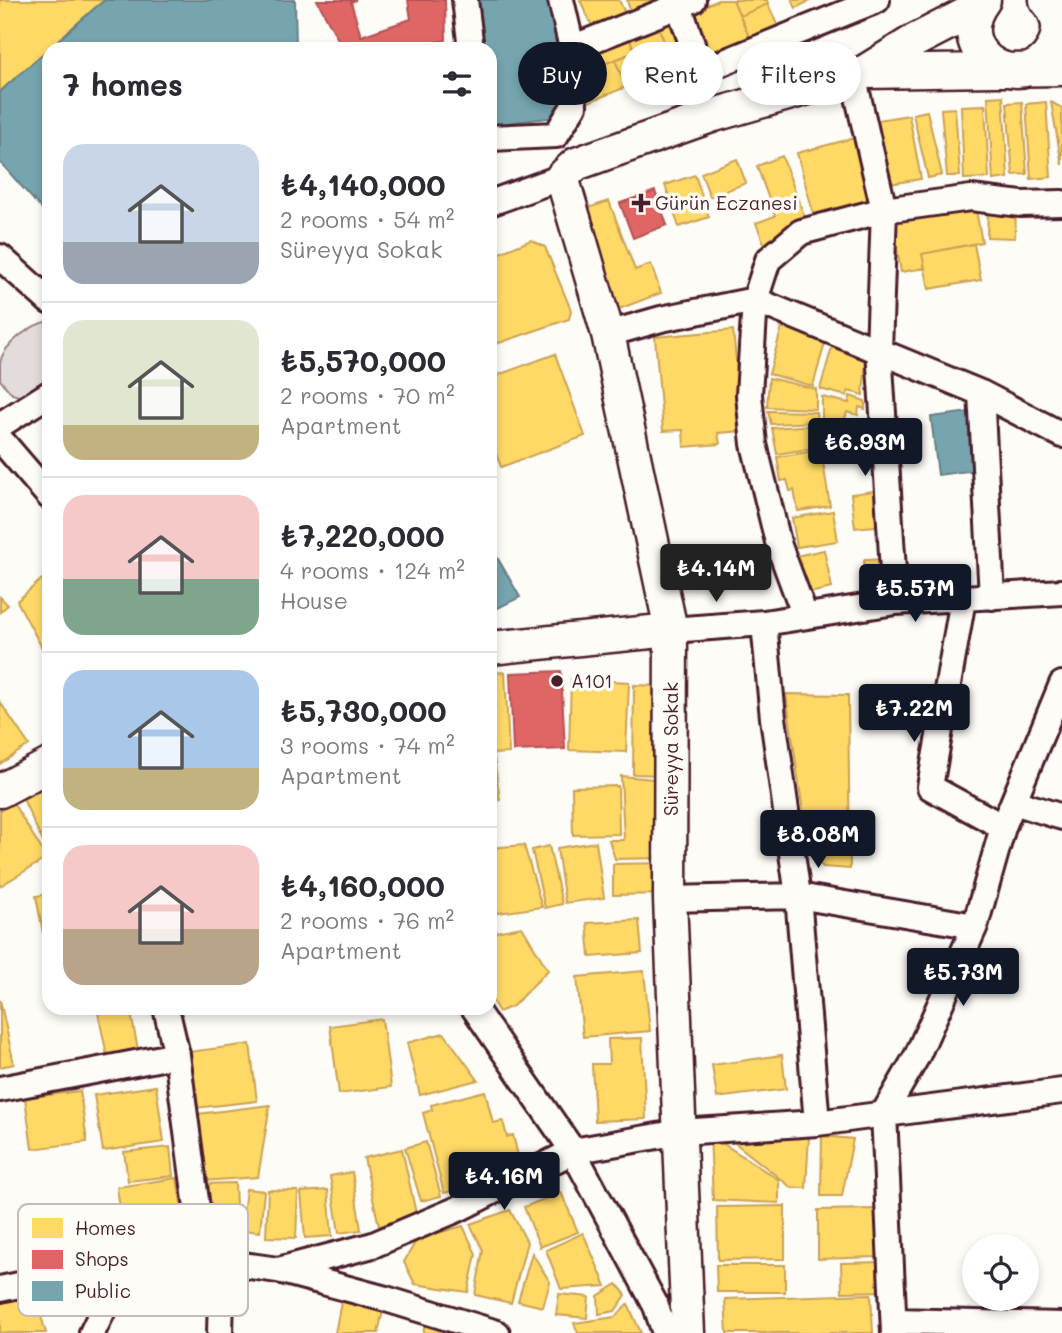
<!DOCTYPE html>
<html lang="en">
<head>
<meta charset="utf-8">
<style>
  :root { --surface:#fff; --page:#f7f7f7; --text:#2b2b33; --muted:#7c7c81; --line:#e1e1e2; --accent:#111827 }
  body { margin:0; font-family:Mali,sans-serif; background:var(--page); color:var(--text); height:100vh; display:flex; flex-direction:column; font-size:26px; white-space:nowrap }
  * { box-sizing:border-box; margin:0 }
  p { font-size:23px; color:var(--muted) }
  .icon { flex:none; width:38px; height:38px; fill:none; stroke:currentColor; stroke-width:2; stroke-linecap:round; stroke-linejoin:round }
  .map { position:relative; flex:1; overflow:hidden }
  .details { position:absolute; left:42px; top:42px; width:455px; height:973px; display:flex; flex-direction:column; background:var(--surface); border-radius:21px; box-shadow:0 4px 10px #0003 }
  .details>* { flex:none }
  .top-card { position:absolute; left:518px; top:42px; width:438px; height:63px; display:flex; gap:14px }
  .tools { position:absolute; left:962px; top:1234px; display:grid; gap:14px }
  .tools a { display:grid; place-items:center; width:77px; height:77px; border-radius:50%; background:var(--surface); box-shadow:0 4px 10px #0003; font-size:35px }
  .price { position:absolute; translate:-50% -60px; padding:0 16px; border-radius:7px; background:var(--accent); color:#fff; font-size:23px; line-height:46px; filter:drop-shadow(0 2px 4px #0008) }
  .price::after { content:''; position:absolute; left:50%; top:42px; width:21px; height:16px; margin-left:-10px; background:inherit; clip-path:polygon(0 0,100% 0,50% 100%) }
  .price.selected { background:#222; color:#fff }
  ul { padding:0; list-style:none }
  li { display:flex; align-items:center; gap:21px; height:175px; padding:0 21px }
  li+li { border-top:2px solid var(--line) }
  li span { display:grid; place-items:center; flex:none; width:196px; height:140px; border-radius:21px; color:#555 }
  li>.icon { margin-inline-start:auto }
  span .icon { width:84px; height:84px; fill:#fffc; stroke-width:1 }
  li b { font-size:30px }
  h2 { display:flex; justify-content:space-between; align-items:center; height:84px; padding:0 21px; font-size:30px }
  .chip { padding:0 24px; border-radius:32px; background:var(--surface); box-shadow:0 4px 10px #0003; font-size:24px; line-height:63px }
  .chip.selected { background:var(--accent); color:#fff }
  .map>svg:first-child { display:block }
  .green { fill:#e3dcda; stroke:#967e82; stroke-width:2 }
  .homes { fill:#ffd966; stroke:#c9a154; stroke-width:2 }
  .shops { fill:#e06666; stroke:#b35154; stroke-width:2 }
  .public { fill:#76a5af; stroke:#697d87; stroke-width:2 }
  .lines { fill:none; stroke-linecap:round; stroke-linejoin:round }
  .minor-casing { stroke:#4a1f2b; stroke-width:30 }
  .major-casing { stroke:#4a1f2b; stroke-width:37 }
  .minor { stroke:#fdfcf7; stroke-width:24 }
  .major { stroke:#fdfcf7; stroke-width:32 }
  .poi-dot { fill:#4a1f2b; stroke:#fdfcf7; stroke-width:2.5 }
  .labels { text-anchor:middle; stroke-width:7; stroke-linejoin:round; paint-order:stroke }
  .poi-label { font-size:19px; fill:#4a1f2b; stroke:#fdfcf7; text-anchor:start }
  .street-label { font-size:19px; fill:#4a1f2b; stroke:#fdfcf7 }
  .key { fill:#fdfcf7; stroke:#c7baba; stroke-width:2 }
  .key-label { font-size:19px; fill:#4a1f2b }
</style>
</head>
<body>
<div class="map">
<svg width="1062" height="1333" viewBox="0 0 1062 1333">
  <rect width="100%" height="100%" fill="#fdfcf7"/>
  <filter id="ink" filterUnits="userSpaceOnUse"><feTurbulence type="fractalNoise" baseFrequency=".0143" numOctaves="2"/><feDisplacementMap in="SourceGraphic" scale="14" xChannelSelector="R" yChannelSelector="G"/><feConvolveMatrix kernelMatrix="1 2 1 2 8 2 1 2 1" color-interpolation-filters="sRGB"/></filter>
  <g filter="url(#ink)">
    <!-- green -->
    <path class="green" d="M49,321v70l-18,9 -19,-6 -12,-14c0,-5 0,-12 0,-17 3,-19 32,-39 49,-42z"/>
    <!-- homes -->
    <path class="homes" d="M0,0h105l-105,92z
      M580,0h39l6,13 -32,15z
      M627,0h38l-35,11z
      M718,0h15l18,41 -37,16 -20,-46z
      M733,0h34l1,4 -28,12z
      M792,0h19l-15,8z
      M768,4l11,25 -28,12 -11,-25z
      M672,17l14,33 -16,6 -13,-32z
      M657,24l18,44 -49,19 -11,-27 20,-8 -7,-17z
      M628,35l7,17 -55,21 6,-25z
      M615,60l11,27 -47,19 1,-33z
      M1003,96l5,82 -15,2 -5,-83z
      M1022,102l5,72 -14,1 -6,-72z
      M1046,102l5,75 -20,2 -5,-75z
      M1051,102l11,6v57z
      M985,105l4,73 -25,1 -3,-73z
      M955,108l5,68h-13l-6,-67z
      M927,111l15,64 -14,3 -15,-64z
      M909,115l12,64 -32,5 -11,-64z
      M858,137l19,67 -62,16 -18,-67z
      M782,156l23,62 -14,6 4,11 -30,11 -9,-23 19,-7 -18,-50z
      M737,159l9,24 -36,14 -9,-24z
      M695,175l14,42 -30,10 -14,-42z
      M609,201l26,69 16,-6 10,29 -42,16 -37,-99z
      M975,205l7,37 -60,12 3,14 -24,4 -9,-51z
      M988,209l28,1 -1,28 -28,-1z
      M531,240l14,7 26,63 -2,9 -79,27v-89z
      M974,244l7,36 -52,9 -7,-35z
      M782,327l44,12 -13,47 -44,-12z
      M733,330l10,101 -25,2 2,11 -36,3 -1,-17 -20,1 -8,-94z
      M832,347l34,14 -3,34 -15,-4 -1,5 -27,-7z
      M555,354l30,82 -84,31 -11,-30v-59z
      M769,378l47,11v20l-49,-2z
      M850,396l15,5v8l-6,-2 -1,8 -11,-3 -8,29 -17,-3v-41l27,6z
      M768,411l48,1 1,10 -46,2z
      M816,425l4,22 -43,7 -5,-26z
      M821,450l9,56 -32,5 -4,-21 -4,1 -3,-11 -6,1 -4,-24z
      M882,490l3,35 -30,3 -4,-34z
      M833,511l5,30 -41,6 -5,-29z
      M824,550l8,38 -28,6 -8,-38z
      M888,559l1,22h-24l-1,-21z
      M49,573v88l-32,-60z
      M0,597l8,8 -8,7z
      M505,672l4,81 -19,1v-81z
      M571,679l58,3 -3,70 -57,-2z
      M634,685l30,1 -1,89 -30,-1z
      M786,694l62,1 2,174 -27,-2 -14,-14z
      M0,702l29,43 -29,19z
      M494,757l6,43 -10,2v-44z
      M621,776l44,4 -1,78 -49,1 -6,-19h15z
      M49,786v69l-26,-56z
      M618,786l1,48 -46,1 -1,-48z
      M13,803l34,55 -47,28v-75z
      M596,842l8,56 -39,5 -8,-55z
      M524,845l18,62 -52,7v-66z
      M549,846l13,58 -17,4 -13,-58z
      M665,863v31l-52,1v-31z
      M49,894v43l-5,1 -8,-42z
      M639,920l3,33 -52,4 -3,-34z
      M522,927l26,43 -35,36 -14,6 -9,-15v-64z
      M644,971l6,60 -67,6 -6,-60z
      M0,1000l14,64 -14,3z
      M97,1008h33l8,42 -31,5z
      M382,1019l9,68 -52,7 -9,-68z
      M444,1033l34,47 -58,15 -13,-52z
      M642,1038l4,81 -51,2 -3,-57h17l-1,-25z
      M250,1044l7,57 -62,7 -7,-56z
      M782,1055l4,34 -69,9 -5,-33z
      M156,1086l8,56 -61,9 -9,-56z
      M80,1091l7,51 -55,7 -7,-51z
      M485,1091l8,32 10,-2 4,16 6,-2 6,25 -21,6 1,5 -35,13 1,4 -21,5 -21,-80 9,-3 -1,-5z
      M270,1105l-12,72 -56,4 -4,-67z
      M770,1132l39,4 -3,52h-14l-67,-53z
      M710,1135l69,45v23l-66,-3z
      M822,1136l31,3 -11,57h-21z
      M426,1142l15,54 -20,5 -16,-53z
      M170,1147l3,29 -45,5 -4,-29z
      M402,1149l15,69 -38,8 -15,-68z
      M352,1172l9,58 -22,3 -9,-57z
      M177,1178l8,49 -61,9 -7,-49z
      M235,1183l2,45 -23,-1 -11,-19 -1,-24z
      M246,1189l18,2 -4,41 -19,-2z
      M268,1190l30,1 -2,47 -30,-1z
      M328,1190l4,46 -27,2 -4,-46z
      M561,1192l17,40 -38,15 -16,-40z
      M785,1206v53l-67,1 -1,-53z
      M877,1209v48l-59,2v-49z
      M510,1210l17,32 -16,61 -36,-8 8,-45 -13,-26z
      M463,1226l13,28 -8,38 -53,-8 -11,-22 13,-23z
      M583,1233l23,53 -45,3 -15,-39z
      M532,1253l18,29 -7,25 -25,-6z
      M884,1262l1,29 -43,1 -1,-29z
      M716,1265h69v27h-68z
      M617,1284l9,11 -11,16 -16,3 -1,-18z
      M34,1293l12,40h-46v-29z
      M559,1294l30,3 -2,21 -31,-3z
      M871,1294l2,39h-146l-2,-34z
      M342,1297l42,9 -6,27h-43z
      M628,1304l13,29h-63l-4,-10 41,-6z
      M426,1319l27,7 -2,7h-28z"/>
    <!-- shops -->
    <path class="shops" d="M317,0h39l-5,2 10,34 50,-17 -3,-19h37l1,40 -36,9h-67z
      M655,191l12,34 -34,13 -13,-35z
      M561,671l4,78 -52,2 -3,-78z"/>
    <!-- public -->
    <path class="public" d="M105,0h190l1,49h-247v161l-4,3 -45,-51v-70l6,-6 91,-80z
      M472,0h78l15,116 -75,9v-76h-12z
      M969,412l8,58 -39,5 -7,-58z
      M490,545l30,52 -30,15z"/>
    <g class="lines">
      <!-- minor casing -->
      <g class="minor-casing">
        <path id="minor" d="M465,0l6,49
          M561,0l11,48
          M677,0l15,44
          M702,71l175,-71
          M853,75l31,135 -5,140 16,252
          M490,138l66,-3 18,-29 -2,-58 121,-48
          M490,203l72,-26
          M0,257l49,44
          M608,334l53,-15 94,-19 226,93 81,42
          M981,393l11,204
          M0,425l49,-31
          M0,439l49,57
          M963,599l-33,188 73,40
          M805,616l-26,-70 -25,-102 -5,-49 6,-95 13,-40 33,-28 83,-22 87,-12 50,6 41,-1
          M764,623l9,95 25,178 19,227
          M671,630l93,-7 131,-21 167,-10
          M1014,802l48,15
          M670,899l128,-3 177,30
          M166,1008l11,47 26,199
          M474,1008l99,143 83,155 9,27
          M0,1089l177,-34
          M278,1270l108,29 111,34
          M0,1289l72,-15 49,-1 82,-19 19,8 56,8 95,-25 85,-36 115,-58 107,-19 137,-9 245,-32
          M895,1321l167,4
          M92,1333l29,-60
          M220,1333l2,-71
          M894,1333l-10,-220 33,-57 58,-130 28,-99 59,-143"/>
      </g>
      <!-- major casing -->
      <g class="major-casing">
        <path id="major" d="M984,0c-43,57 51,104 72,40 5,-14 0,-29 -10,-40
          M864,72l198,-3
          M490,648l181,-18
          M0,791l49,-26
          M688,1333l-18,-434 1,-269 -63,-296 -46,-157 14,-13 138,-49 150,-43 50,-31 64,-33v-8"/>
      </g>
      <!-- minor -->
      <use href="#minor" class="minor"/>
      <!-- major -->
      <use href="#major" class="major"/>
    </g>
  </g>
  <!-- markers -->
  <g class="poi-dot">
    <path d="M637.5 192.5h7v7h7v7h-7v7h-7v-7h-7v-7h7z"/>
    <circle cx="557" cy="681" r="7"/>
  </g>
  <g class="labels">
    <!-- poi labels -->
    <g class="poi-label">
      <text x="655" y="210">Gürün Eczanesi</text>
      <text x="571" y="688">A101</text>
    </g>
    <!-- street labels -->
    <g class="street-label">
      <text transform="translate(671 749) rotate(-90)" y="7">Süreyya Sokak</text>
    </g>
  </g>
  <!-- legend -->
  <rect x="18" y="1204" width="230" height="112" rx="10" class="key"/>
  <rect x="32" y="1218" width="31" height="20" fill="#ffd966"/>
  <rect x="32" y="1250" width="31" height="19" fill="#e06666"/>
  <rect x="32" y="1281" width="31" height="20" fill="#76a5af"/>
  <g class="key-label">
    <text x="75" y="1235">Homes</text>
    <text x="75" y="1266">Shops</text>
    <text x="75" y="1298">Public</text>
  </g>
</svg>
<div class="tools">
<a><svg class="icon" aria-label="locate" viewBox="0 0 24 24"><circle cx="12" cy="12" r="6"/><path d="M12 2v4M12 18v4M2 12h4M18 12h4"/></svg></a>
</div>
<b class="price" style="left:865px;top:478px">₺6.93M</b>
<b class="price selected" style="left:716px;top:604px">₺4.14M</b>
<b class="price" style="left:915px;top:624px">₺5.57M</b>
<b class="price" style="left:914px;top:744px">₺7.22M</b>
<b class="price" style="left:818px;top:870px">₺8.08M</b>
<b class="price" style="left:963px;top:1008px">₺5.73M</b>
<b class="price" style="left:504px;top:1212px">₺4.16M</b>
<div class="top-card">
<a class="chip selected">Buy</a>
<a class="chip">Rent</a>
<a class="chip">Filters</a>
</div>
<section class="details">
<h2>7 homes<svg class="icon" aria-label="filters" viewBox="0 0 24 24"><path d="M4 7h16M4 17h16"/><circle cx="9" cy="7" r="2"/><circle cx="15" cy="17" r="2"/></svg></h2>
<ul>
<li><span style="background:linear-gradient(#c9d6e8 70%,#9aa5b1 0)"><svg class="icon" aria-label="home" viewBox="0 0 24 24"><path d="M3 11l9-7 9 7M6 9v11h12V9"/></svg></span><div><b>₺4,140,000</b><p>2 rooms · 54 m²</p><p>Süreyya Sokak</p></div></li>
<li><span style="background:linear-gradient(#dfe7d0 75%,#c2b280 0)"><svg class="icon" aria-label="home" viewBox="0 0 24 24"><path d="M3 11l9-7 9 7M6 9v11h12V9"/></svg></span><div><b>₺5,570,000</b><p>2 rooms · 70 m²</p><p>Apartment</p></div></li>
<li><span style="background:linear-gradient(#f6c9c9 60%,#7fa58c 0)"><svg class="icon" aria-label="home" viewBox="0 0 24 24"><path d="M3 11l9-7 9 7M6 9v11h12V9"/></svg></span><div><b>₺7,220,000</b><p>4 rooms · 124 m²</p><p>House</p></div></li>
<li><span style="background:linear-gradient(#a9c7e8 70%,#c2b280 0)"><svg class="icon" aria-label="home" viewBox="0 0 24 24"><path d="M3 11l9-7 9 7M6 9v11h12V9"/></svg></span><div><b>₺5,730,000</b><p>3 rooms · 74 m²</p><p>Apartment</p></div></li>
<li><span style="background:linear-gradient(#f6c9c9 60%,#b9a48a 0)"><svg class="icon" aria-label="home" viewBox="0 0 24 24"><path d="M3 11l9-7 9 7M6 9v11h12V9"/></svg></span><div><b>₺4,160,000</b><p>2 rooms · 76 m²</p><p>Apartment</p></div></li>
</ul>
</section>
</div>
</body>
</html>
